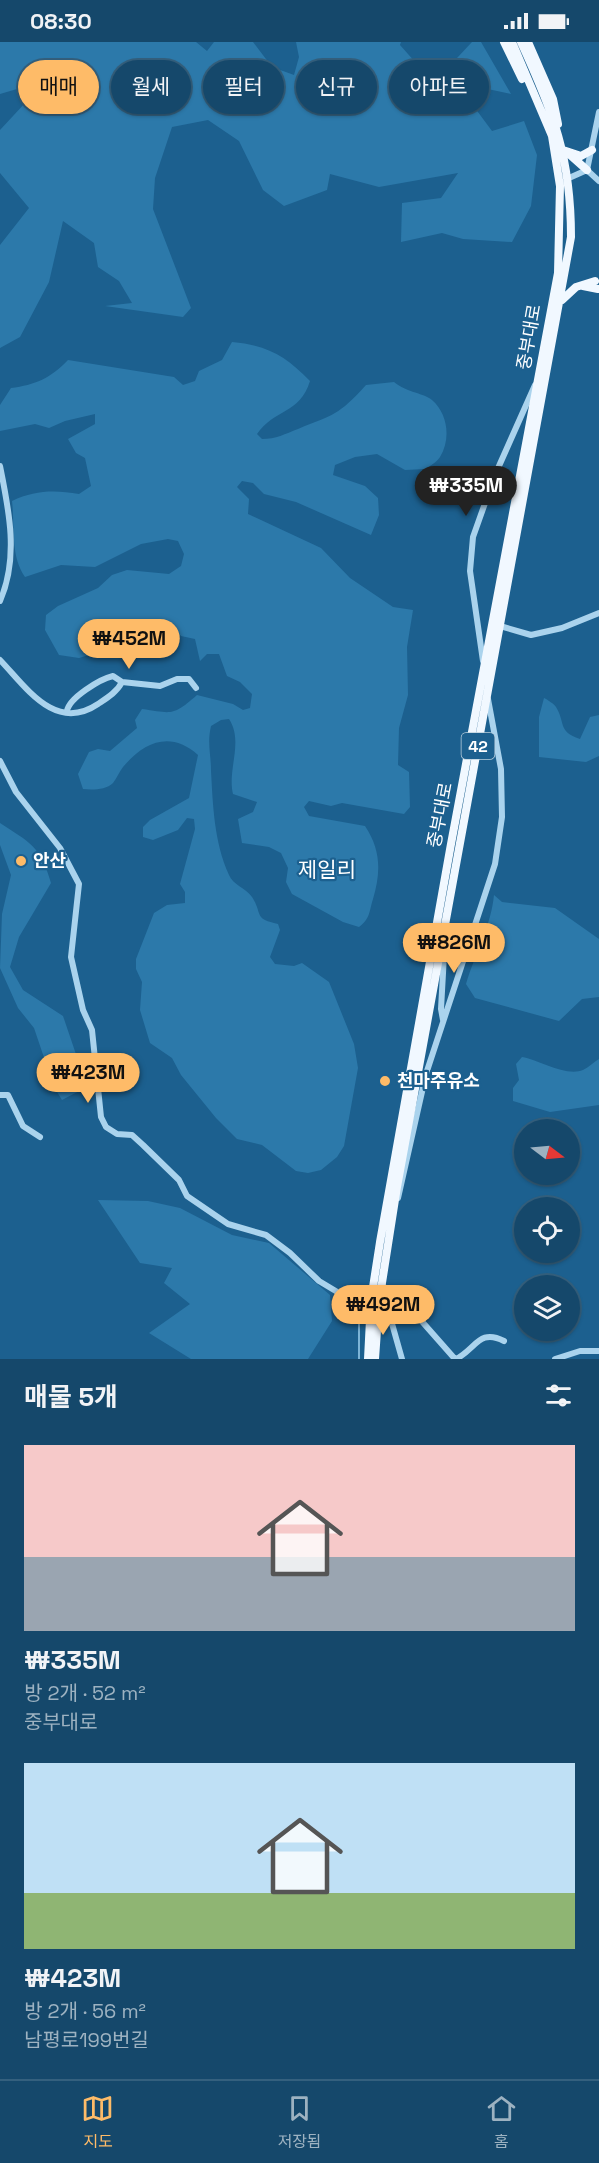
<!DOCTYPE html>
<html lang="ko">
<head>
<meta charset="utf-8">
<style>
  :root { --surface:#15486b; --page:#1e4f71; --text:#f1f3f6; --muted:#9db2c1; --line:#34607e; --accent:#febb68 }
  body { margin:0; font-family:"Space Grotesk","Noto Sans KR",sans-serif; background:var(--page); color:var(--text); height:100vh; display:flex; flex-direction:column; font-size:22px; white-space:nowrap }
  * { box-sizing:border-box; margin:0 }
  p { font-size:20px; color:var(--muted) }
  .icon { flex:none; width:33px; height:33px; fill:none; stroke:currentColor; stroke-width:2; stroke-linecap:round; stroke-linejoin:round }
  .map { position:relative; height:1317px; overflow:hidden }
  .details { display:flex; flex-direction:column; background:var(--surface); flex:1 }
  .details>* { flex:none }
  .banner { position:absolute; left:18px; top:18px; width:564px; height:54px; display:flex; gap:12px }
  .needle { width:39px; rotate:106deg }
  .tools { position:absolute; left:514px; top:1077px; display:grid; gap:12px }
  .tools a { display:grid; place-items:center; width:66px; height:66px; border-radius:50%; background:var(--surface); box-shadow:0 2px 4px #0004,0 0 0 2px var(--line); font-size:30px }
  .price { position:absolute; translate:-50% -51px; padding:0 14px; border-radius:21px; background:var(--accent); color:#111; font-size:20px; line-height:39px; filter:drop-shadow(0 2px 3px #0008) }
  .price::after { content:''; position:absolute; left:50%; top:36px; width:18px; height:14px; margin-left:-9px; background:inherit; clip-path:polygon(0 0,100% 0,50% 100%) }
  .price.on { background:#222; color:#fff }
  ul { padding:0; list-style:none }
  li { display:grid; align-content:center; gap:12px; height:318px; padding:0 24px }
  li span { display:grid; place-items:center; height:186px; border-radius:0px; color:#555 }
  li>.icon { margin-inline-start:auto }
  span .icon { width:108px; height:108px; fill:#fffc; stroke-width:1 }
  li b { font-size:26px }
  h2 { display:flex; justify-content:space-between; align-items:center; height:72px; padding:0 24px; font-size:26px }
  .tag { padding:0 21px; border-radius:27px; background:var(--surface); box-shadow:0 2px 4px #0004,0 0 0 2px var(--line); font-size:21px; line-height:54px }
  .tag.on { background:var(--accent); color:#111 }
  .status { display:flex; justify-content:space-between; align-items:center; height:42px; padding:0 30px; background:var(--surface); direction:ltr }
  .status svg { height:16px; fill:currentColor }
  .tabs { display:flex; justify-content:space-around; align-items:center; height:84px; border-top:2px solid var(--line); background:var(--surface); font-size:16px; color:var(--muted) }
  .tabs a { display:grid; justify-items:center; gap:3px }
  .tabs .on { color:var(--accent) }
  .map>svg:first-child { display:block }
  .green { fill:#2c79aa }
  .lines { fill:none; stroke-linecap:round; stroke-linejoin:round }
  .stream { stroke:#9dd0ef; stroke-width:1.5 }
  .minor { stroke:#aad3ed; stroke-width:6 }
  .major { stroke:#f1f8ff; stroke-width:8 }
  .poi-dot { fill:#febb68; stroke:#1c608f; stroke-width:2 }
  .labels { text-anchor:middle; stroke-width:4.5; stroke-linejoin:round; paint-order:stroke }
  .shield { fill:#1c608f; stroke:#bbcfdd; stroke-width:1.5 }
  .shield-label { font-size:16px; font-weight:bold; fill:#fff }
  .street-label { font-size:18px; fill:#fff; stroke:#1c608f }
  .poi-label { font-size:18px; font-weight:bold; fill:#fff; stroke:#1c608f; text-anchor:start }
  .quarter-label { font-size:21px; fill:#fff; stroke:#1c608f }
</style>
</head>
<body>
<div class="status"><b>08:30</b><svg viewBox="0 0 49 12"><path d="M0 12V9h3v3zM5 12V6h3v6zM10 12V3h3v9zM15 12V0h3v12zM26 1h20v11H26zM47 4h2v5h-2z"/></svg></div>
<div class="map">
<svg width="599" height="1317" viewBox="0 0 599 1317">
  <rect width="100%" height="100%" fill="#1c608f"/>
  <!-- green -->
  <path class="green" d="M0,0h196l11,9 7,-9h39l19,25 22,8 5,-18 -3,-15h105l-1,3 16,18 28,15 13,-20 15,-16h9l30,52 -28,-6 -11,16 20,27 32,-10 13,34 -6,51 -19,36 -49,-3 -21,-6 -41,9 1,-39 39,-5 17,-25 -79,14 -49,-13 -3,16 -43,16 -21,-16 -24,-49 -31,-21 -36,7 -17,51 -2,31 38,99 -8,9 -78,-11 27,-3 -13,-22 -21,-14 -4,-24 -31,-22 -14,61 -29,55 -20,11v-103l29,-37 -29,-35v-43l26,-28 -9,-13 -17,5z
    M232,300c35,3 54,14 78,39 -10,33 -36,28 -53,53l5,5c14,0 23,-5 36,-10 36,-15 40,-13 68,-44l28,-3c14,11 30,11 38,18 16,14 19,39 8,57 -3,5 -10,9 -15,12l-20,1 -28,-16 -22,3 -20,8 -2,10 32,11 13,12 1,17 -8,20 -75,-33 -32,-8 -11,-11 -11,-2 -5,6 12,12 -1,15 73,34 29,30 43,29 20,3 -6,37 1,48 -9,33 -1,37 11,7 1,35 -6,7 -62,-11 -11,3 -22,-5 -5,6 5,9 56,10c16,24 16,46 8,73 -4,13 -3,20 -14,28l-16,-5 -51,-28 -6,-12 2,-14 -7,-15 -12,-6 -27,-4 -4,-24 15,-7 4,-10 -24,-8c-6,-25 11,-52 -4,-75l-8,1 -10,6c-4,17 0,28 0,45 2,35 3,71 18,104 4,10 17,13 23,22 11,17 1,22 26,27l2,6 -10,27 5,7 19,2 8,-3 27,19 25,62 4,24 -14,78 -7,11 -16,13 -13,3 -12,-2 -34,-26 -25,-6 -21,-21 -35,-43 -9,-17 -22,-15 -10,-33 2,-28 -6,-13v-10l18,-46 13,-8 18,-2v-11l-5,-8 15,-55 -1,-10 -7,-1 -9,12 -25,10 -10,-3v-10l7,-7 39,-22 9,-43c-27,-24 -53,-14 -75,12 -4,5 -6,11 -10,16 -7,7 -21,7 -30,6l-5,-15 11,-22 9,-3 12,2 27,-23 -2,-8 7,-11c30,4 30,8 55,-14l36,9 10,6 7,-2 2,-14 -12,-12 -13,-6 -8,-22h-12l-7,7 -5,-22 -14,-3 -8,-10c-25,9 -62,1 -77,27l-17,5 -20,-3 -14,-25 1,-15 12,-9 40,-18 14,-13 15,-5 42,4 12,-8 3,-12 -6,-13 -10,-2 -27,5 -46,23 -34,-2 -36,12c-15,-22 -10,-50 -13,-76 23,-11 43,-11 67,-7l12,-8 -6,-28 -9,-5 -8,-14 27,-15v-10l-30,7 -16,7 -14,-4 -35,7v-26l11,-17c24,-3 40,-10 57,-28l106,17 9,8 12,-4 4,-10 23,-11z
    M544,656c4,2 10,6 12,9 10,16 1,24 24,32l10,-22 9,-2v41l-13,6 -47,-5v-40z
    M0,781c30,20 40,22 51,60l-32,54 -9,30 13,23 40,26 18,53v21l-19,10 -8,-13 -20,-59 -16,-20 -18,-40 2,-54 9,-39 -11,-30z
    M494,853l8,7 53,6 44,31v58l-17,2 -23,22 -84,-23 -9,-14c9,-30 25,-58 28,-89z
    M522,1015c17,3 44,20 61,13 6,-3 11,-8 16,-11v46l-49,7 -37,-11v-13l6,-8 -3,-16z
    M98,1158l50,1 32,7 52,27 37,8 61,52 2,26 -24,38h-117l-42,-26 41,-29 -26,-21 8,-15 -32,-5z"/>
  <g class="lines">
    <!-- stream -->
    <path class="stream" d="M359,1317v-56"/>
    <!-- minor -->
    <path class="minor" d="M587,128l12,-58
      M587,128l12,11
      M569,136l18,-8
      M0,424c9,44 19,92 0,135
      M500,584l31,9 31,-7 37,-15
      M0,618c26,27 55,73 98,44 9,-6 19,-12 24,-22l-9,-6c-13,3 -44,22 -46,35
      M483,619l-13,-90 3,-34 22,-62 40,-90
      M122,640l38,4 17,-7h12l7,9
      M0,719l16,31 44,56 19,36 -8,73 12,53 9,20 9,87 5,10 11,7 15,1 11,10 36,35 8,16 41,28 38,11 24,18 29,28 20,12 32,7
      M443,978l-2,-11 4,-72
      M0,1053h8l15,31 17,11
      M398,1156l28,-124 69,-210 7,-47 -1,-48 -13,-70
      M381,1243l22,15 52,59
      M379,1260l8,4 15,53
      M456,1317c20,-10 23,-31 48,-18
      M555,1317l25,-8h19"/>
    <!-- major -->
    <path class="major" d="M504,0l18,37
      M528,0l25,57 5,25
      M563,108l18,6 11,-6
      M569,112l18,16
      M583,244l15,3
      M562,258l14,-13 19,-6
      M368,1317l3,-59 9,-58 71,-398 107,-571 2,-87 -8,-50 -40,-94
      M375,1317l4,-57 18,-115 174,-950c0,-80 -17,-123 -50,-195"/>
  </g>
  <!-- markers -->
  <g class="poi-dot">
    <circle cx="21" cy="819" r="6"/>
    <circle cx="385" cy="1039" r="6"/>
  </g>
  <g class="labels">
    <!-- shield labels -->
    <rect class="shield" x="461.5" y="691" width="33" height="26" rx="4.5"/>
    <g class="shield-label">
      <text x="478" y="710">42</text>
    </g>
    <!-- street labels -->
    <g class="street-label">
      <text transform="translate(529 295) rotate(-80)" y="6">중부대로</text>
      <text transform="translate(440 773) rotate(-79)" y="6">중부대로</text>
    </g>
    <!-- poi labels -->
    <g class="poi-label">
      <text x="33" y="825">안산</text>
      <text x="397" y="1045">천마주유소</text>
    </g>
    <!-- quarter labels -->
    <g class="quarter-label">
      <text x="327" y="835">제일리</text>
    </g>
  </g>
</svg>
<div class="tools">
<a><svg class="needle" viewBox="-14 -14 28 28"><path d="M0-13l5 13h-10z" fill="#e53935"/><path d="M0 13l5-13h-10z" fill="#9db2c1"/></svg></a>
<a><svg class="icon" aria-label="locate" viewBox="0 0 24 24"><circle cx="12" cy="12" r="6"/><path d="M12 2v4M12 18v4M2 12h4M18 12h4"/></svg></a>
<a><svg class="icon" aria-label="layers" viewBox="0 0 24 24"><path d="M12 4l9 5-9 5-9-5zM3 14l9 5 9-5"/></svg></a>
</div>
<b class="price on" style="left:466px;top:475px">₩335M</b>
<b class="price" style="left:129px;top:628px">₩452M</b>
<b class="price" style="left:454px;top:932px">₩826M</b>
<b class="price" style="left:88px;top:1062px">₩423M</b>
<b class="price" style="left:383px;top:1294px">₩492M</b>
<div class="banner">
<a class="tag on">매매</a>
<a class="tag">월세</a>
<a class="tag">필터</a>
<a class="tag">신규</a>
<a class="tag">아파트</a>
</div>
</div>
<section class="details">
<h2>매물 5개<svg class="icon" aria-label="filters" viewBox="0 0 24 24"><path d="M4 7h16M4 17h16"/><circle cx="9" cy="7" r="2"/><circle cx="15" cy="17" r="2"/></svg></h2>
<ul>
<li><span style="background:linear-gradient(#f6c9c9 60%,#9aa5b1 0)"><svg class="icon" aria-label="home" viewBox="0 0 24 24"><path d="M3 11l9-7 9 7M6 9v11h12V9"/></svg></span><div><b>₩335M</b><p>방 2개 · 52 m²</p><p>중부대로</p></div></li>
<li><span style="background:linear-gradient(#bfe0f5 70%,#8fb573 0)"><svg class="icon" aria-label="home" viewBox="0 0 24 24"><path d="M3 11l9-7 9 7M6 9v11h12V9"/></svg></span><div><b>₩423M</b><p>방 2개 · 56 m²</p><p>남평로199번길</p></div></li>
</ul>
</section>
<nav class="tabs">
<a class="on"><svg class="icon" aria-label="map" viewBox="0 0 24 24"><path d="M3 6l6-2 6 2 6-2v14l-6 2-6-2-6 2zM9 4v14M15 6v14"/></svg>지도</a>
<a><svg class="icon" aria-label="saved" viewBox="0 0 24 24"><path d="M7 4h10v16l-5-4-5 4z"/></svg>저장됨</a>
<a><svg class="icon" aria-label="home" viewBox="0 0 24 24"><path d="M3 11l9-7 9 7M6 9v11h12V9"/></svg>홈</a>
</nav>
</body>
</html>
